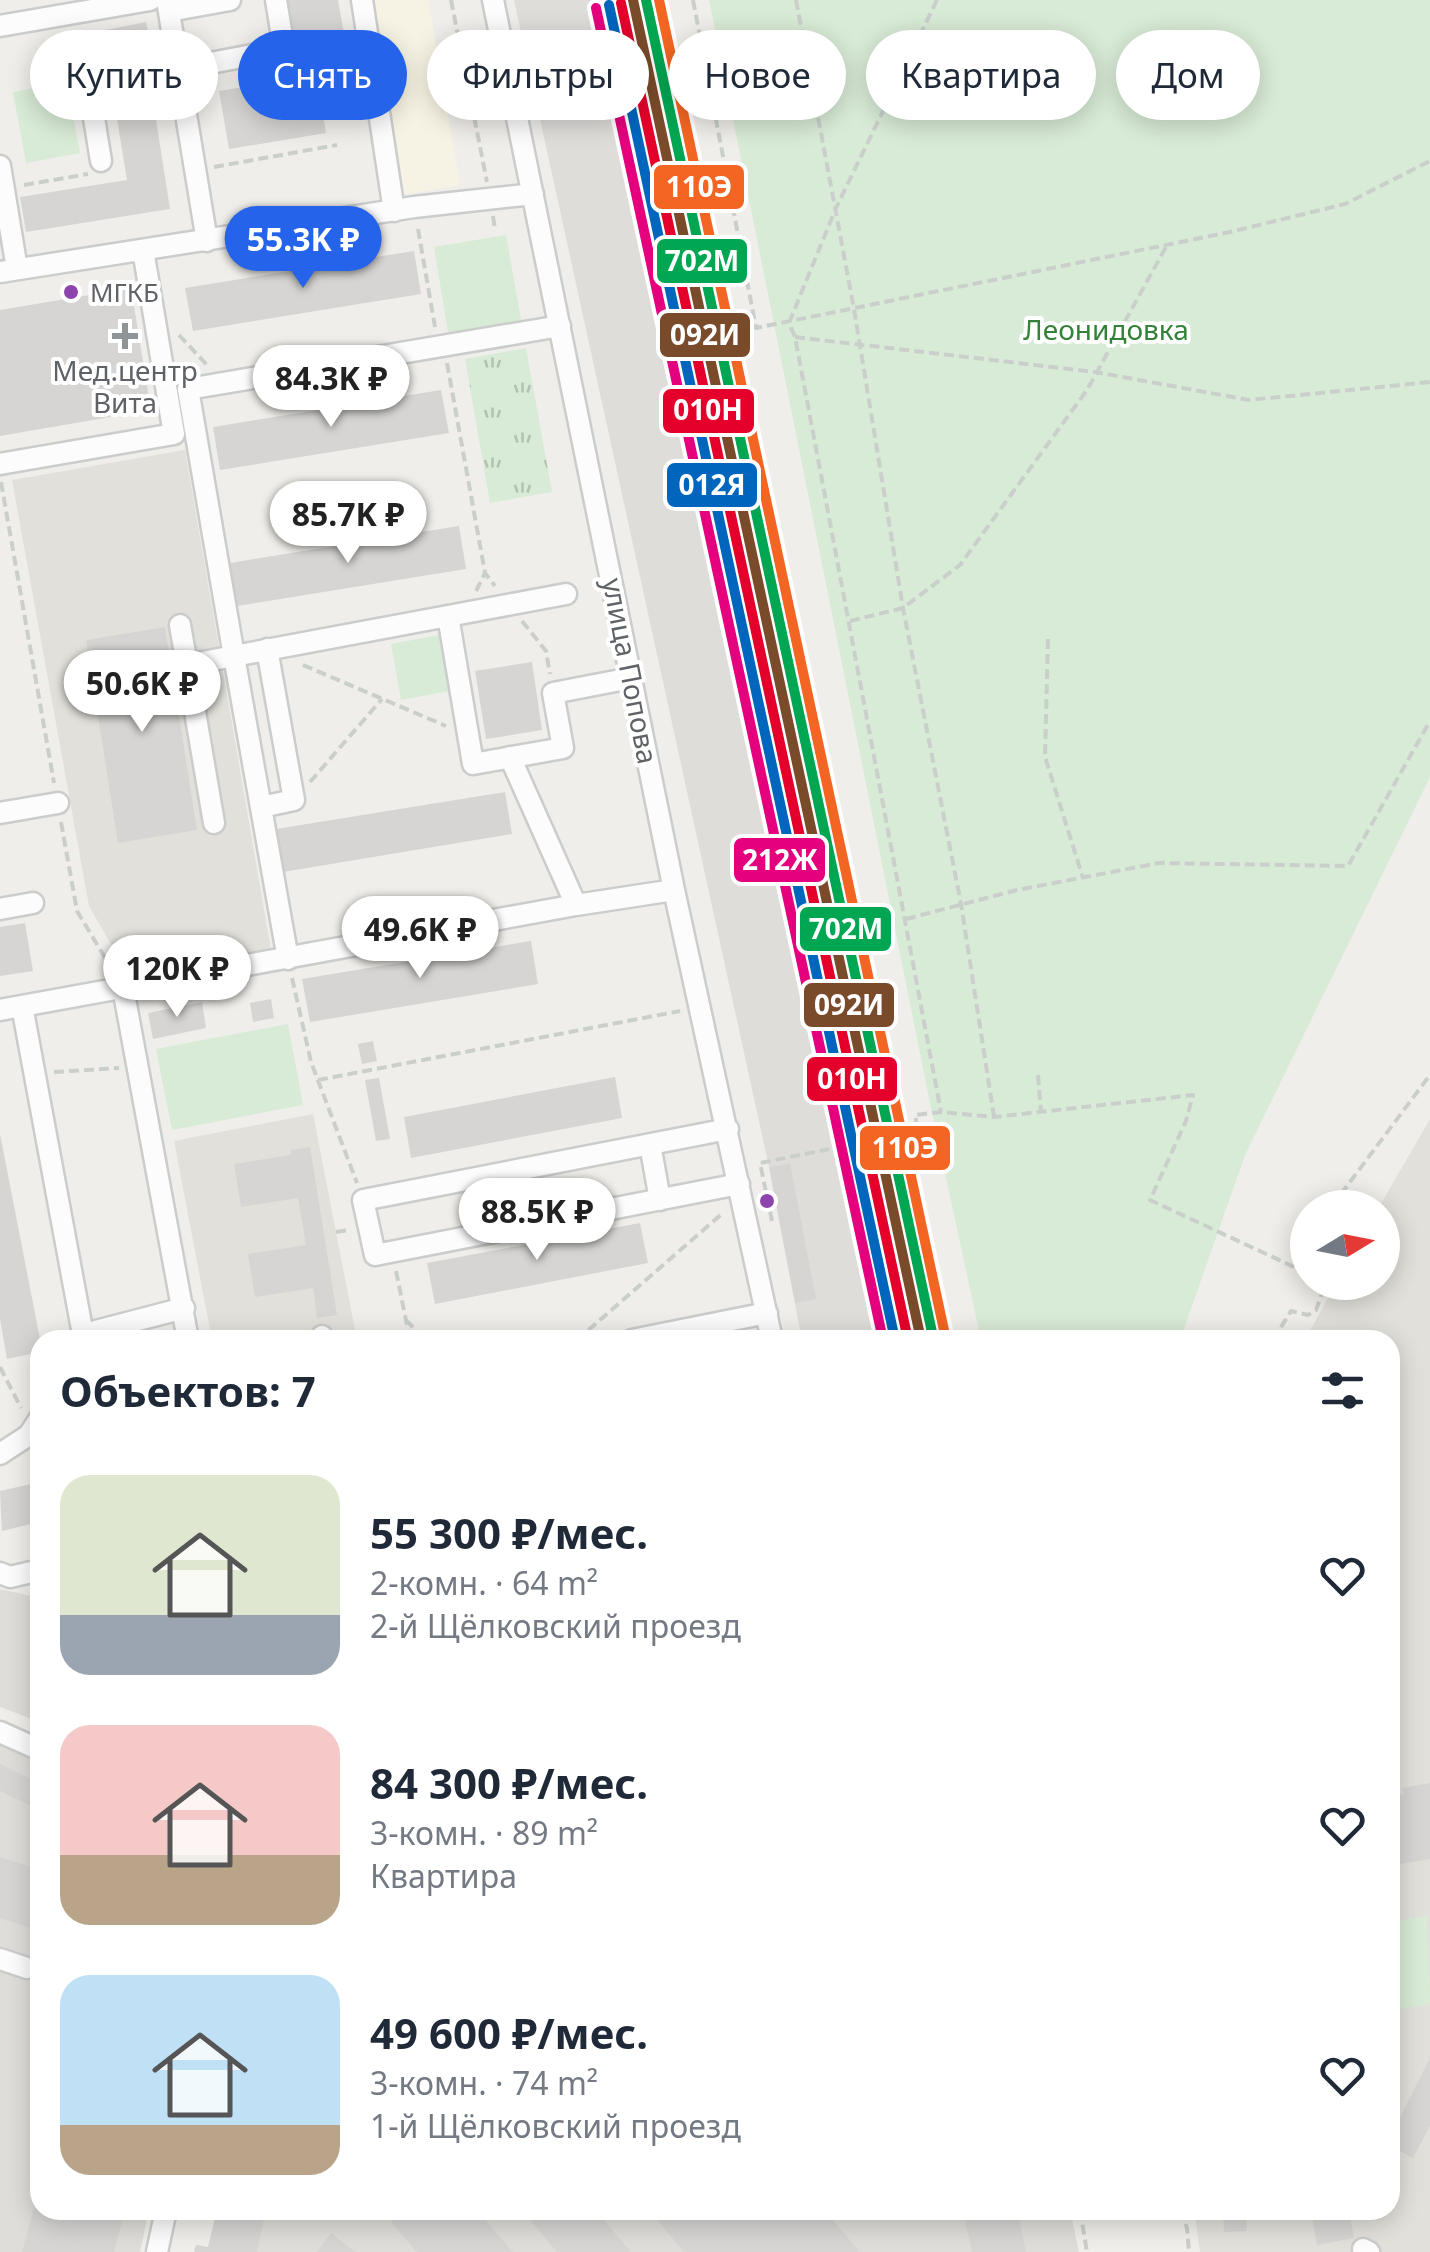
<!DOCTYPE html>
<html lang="ru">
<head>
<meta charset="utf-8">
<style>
  :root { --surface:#fff; --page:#f2f2f3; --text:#1f2937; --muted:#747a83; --accent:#2563eb }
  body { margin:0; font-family:"Noto Sans",sans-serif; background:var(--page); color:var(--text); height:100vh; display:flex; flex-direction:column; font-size:38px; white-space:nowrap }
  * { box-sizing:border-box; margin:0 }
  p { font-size:32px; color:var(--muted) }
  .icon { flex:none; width:55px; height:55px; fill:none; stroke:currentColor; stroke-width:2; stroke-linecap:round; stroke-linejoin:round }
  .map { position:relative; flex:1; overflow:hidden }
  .side { position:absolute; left:30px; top:1330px; width:1370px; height:890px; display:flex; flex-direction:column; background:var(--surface); border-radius:30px; box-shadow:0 5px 25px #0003 }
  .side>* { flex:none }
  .guide { position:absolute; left:30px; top:30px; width:1370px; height:90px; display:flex; gap:20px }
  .needle { width:65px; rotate:80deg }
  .controls { position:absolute; left:1290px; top:1190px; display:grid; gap:20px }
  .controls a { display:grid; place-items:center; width:110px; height:110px; border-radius:50%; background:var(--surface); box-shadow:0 5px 25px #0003; font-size:50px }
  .price { position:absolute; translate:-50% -85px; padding:0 22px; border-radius:35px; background:#fff; color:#222; font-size:32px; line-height:65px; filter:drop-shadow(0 2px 5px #0008) }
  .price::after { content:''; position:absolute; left:50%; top:60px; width:30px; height:22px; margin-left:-15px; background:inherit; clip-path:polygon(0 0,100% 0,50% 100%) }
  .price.active { background:var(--accent); color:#fff }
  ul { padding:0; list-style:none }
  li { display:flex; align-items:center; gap:30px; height:250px; padding:0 30px }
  li span { display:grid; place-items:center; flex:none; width:280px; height:200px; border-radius:30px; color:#555 }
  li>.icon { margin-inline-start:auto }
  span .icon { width:120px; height:120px; fill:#fffc; stroke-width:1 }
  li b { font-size:42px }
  h2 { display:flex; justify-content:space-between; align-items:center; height:120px; padding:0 30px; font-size:42px }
  .pill { padding:0 35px; border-radius:45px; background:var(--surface); box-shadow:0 5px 25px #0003; font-size:35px; line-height:90px }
  .pill.active { background:var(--accent); color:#fff }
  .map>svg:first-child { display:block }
  .commercial { fill:#f7f3e4 }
  .industrial { fill:#dfddda }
  .education { fill:#e2e0da }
  .grass { fill:url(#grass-tufts) }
  .park { fill:#d8ebd6 }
  .building { fill:#d6d5d3 }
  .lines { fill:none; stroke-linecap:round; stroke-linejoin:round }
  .minor-casing { stroke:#cbcccc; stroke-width:25 }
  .path { stroke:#cacfcc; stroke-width:4; stroke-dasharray:10 5; stroke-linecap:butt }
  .minor { stroke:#fdfcfc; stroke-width:20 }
  .rail-1-casing { stroke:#fff; stroke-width:18 }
  .rail-2-casing { stroke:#fff; stroke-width:18 }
  .rail-3-casing { stroke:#fff; stroke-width:18 }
  .rail-4-casing { stroke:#fff; stroke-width:18 }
  .rail-5-casing { stroke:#fff; stroke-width:18 }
  .rail-6-casing { stroke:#fff; stroke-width:18 }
  .rail-1 { stroke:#7a4b2a; stroke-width:10 }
  .rail-2 { stroke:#e4002b; stroke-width:10 }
  .rail-3 { stroke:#00a651; stroke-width:10 }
  .rail-4 { stroke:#0065bd; stroke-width:10 }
  .rail-5 { stroke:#f26522; stroke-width:10 }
  .rail-6 { stroke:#e5007d; stroke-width:10 }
  .bus-dot { fill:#8e44ad; stroke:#fff; stroke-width:4 }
  .poi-dot { fill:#919496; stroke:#fff; stroke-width:4 }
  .labels { text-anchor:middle; stroke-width:8; stroke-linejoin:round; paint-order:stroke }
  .bus-label { font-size:26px; fill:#5f6368; stroke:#fff; text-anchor:start }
  .park-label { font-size:28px; fill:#348238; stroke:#fff }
  .poi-label { font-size:28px; fill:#5f6368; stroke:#fff }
  .street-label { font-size:28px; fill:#5f6368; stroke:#fff }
  .line-badge { stroke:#fff; stroke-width:4 }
  .badge-label { font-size:28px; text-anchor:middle; font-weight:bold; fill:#fff }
</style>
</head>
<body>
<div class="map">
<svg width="1430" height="2252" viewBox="0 0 1430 2252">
  <defs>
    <pattern id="grass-tufts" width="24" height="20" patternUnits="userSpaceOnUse" patternTransform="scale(2.5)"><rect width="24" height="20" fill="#d8ebd6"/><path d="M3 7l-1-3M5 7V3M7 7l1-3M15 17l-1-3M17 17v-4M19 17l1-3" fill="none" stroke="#b2c2b1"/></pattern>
  </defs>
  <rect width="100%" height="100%" fill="#efeeea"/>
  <!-- commercial -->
  <path class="commercial" d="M367,0h61l32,185 -59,10z"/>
  <!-- industrial -->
  <path class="industrial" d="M514,0h88l176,839 101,438 25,63h-102l-33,-173z
    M0,1589l40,9v124l-40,-15z
    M0,1743l40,17v450h109l-9,42h-140z
    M217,2210h853l9,42h-885l2,-7 12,2z"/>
  <!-- education -->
  <path class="education" d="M185,450l86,500 -141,27 -41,-71 -77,-426z
    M313,1114l44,226h-145l-38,-199z
    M1430,1119v1133h-230l-6,-42h196v-870h-85l31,-57 46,-1v-74l-3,-1z"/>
  <!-- grass -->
  <path class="grass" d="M526,348l26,144 -62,11 -25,-144z"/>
  <!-- park -->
  <path class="park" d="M709,0h721v777l-185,378 -65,185h-199l-49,-227z
    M67,82l13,71 -54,10 -13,-71z
    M506,235l16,90 -73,13 -15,-91z
    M439,635l10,56 -48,9 -10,-56z
    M288,1024l15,81 -131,25 -16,-81z
    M1427,1916l3,88 -40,7v-89z"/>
  <!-- building -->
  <path class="building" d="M284,0h54l12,67 -54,9z
    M146,22l4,19 -46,9 -4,-19z
    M316,75l10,58 -97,16 -10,-58z
    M154,107l16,102 -144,23 -6,-35 107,-17 -11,-67z
    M414,251l7,43 -228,37 -8,-43z
    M131,288l20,122 -151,26v-126z
    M441,390l8,43 -229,37 -7,-43z
    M459,526l7,43 -229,37 -7,-43z
    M165,627l32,203 -79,13 -32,-203z
    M532,662l10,68 -56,9 -11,-68z
    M505,792l7,42 -229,38 -7,-43z
    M25,923l8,48 -33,5v-49z
    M531,941l7,43 -228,38 -8,-43z
    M271,999l3,19 -21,4 -3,-19z
    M202,1002l4,26 -53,11 -5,-26z
    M373,1041l4,20 -15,3 -4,-20z
    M615,1077l7,41 -211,40 -7,-41z
    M379,1078l11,61 -14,2 -11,-61z
    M0,1134l40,205v13l-33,7 -7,-40z
    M310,1147l27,168 -20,3 -4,-30 -58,9 -7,-43 58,-9 -8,-47 -57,9 -7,-43 57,-9v-5z
    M790,1163l26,136 -21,4 -26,-136z
    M640,1223l8,40 -213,41 -8,-41z
    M40,1482v40l-38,9 -2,-40z
    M0,1764l40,19v27l-40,-19z
    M1430,1783v76l-40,7v-70l14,-2 -2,-6z
    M0,1857l40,13v61l-40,-13z
    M1430,2058v68l-17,32 -23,-12v-9z
    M39,2188l1,22h85l-11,42h-92z
    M217,2210h49l-9,42h-63l2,-7 12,2z
    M404,2210h73l36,42h-96l-26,-30z
    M522,2210h73l36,42h-74z
    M649,2210h175l36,42h-176z
    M963,2210h54l9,42h-54z
    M1223,2210h23l1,21 -23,1z
    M1311,2210h38l5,28 -37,7z
    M331,2233l24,19h-38z"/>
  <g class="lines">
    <!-- minor casing -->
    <g class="minor-casing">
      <path id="minor" d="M167,0l40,241
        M362,0l32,211
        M493,0l181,890 98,450
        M169,11l61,-11
        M0,26l150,-26
        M179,69l105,-20 -8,-49
        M101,161l-14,-86 90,-15
        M0,166l17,103
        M0,272l414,-65 119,-13
        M0,464l174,-30 -31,-184
        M448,616l118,-22
        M180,625l7,40
        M510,757l66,148
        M261,807l33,-7 -27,-151
        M0,813l58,-10
        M214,823l-27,-158 47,-9 -46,-267 372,-63
        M0,909l33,-6
        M288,959l-54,-303 214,-40 25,148 90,-16 -10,-55 78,-15
        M123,988l65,352
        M22,1006l62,334
        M0,1010l576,-105 98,-15
        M728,1129l-365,71 12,55 364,-71
        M650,1144l10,56
        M322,1336v4
        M90,1340l6,-9 88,-23
        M632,1340l135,-27
        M0,1454l29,-19 11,-17
        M0,1573l10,4 30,-7
        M0,1732l40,18
        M0,1959l27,9
        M1363,2249l6,3
        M157,2252l9,-42"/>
    </g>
    <!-- path -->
    <path class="path" d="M451,0l36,182
      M693,0l63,328 474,-96 115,-28 85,-43
      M796,0l58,309 49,299 58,296 33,213
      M937,0l-101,208 -47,115 6,14 146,775
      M214,167l123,-22
      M24,185l64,-11
      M493,216l2,13
      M418,229l17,98
      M179,335l28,30
      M795,337l300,35 154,28 181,-18
      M447,363l38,210 10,13
      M1,482l53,301
      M476,591l9,-18
      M522,621l24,30 4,23
      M850,621l53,-13 57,-43 127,-175 79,-143
      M1048,639l-3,118 38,121
      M303,665l143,61
      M310,782l72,-83
      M61,822l16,89 36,60
      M906,919l111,-29 142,-27 189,3 82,-145
      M292,978l19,84 46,121
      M54,1072l65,-4
      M1038,1075l3,37
      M318,1080l362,-69
      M1341,1194l14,14
      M1335,1208l6,-14 89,-119
      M772,1221l-12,-58 84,-17 -7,-34 15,-3 10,51 8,-2 -7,-30 26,-6 -4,-23 14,-2 10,52 12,-2 -6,-32 26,-3 53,5 199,-22 -7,26 -36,79 155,72 3,-5
      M336,1232l14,-2
      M396,1271l14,69
      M406,1320l19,20
      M577,1340l147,-128
      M1273,1340l18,-29 17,4 8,-5 10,-28
      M0,1367l21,41
      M1080,2210l7,42
      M1180,2210l7,18 2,24"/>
    <!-- minor -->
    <use href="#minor" class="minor"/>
    <!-- rail-1 casing -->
    <g class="rail-1-casing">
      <path id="rail-1" d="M633,0l288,1340"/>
    </g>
    <!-- rail-2 casing -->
    <g class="rail-2-casing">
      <path id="rail-2" d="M621,3l287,1337"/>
    </g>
    <!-- rail-3 casing -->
    <g class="rail-3-casing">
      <path id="rail-3" d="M646,0l287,1337"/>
    </g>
    <!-- rail-4 casing -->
    <g class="rail-4-casing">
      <path id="rail-4" d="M609,5l286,1335"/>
    </g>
    <!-- rail-5 casing -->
    <g class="rail-5-casing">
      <path id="rail-5" d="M659,0l286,1335"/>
    </g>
    <!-- rail-6 casing -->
    <g class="rail-6-casing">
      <path id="rail-6" d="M596,8l287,1332"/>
    </g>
    <!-- rail-1 -->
    <use href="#rail-1" class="rail-1"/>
    <!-- rail-2 -->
    <use href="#rail-2" class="rail-2"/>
    <!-- rail-3 -->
    <use href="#rail-3" class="rail-3"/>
    <!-- rail-4 -->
    <use href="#rail-4" class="rail-4"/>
    <!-- rail-5 -->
    <use href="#rail-5" class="rail-5"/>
    <!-- rail-6 -->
    <use href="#rail-6" class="rail-6"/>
  </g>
  <!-- markers -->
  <g class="bus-dot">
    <circle cx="71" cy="292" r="9"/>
    <circle cx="767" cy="1201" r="9"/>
  </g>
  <path class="poi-dot" d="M120 321h10v10h10v10h-10v10h-10v-10h-10v-10h10z"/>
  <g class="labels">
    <!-- bus labels -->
    <g class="bus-label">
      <text x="90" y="302">МГКБ</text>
    </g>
    <!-- park labels -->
    <g class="park-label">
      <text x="1106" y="340">Леонидовка</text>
    </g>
    <!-- poi labels -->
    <g class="poi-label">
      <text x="125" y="381">Мед.центр<tspan x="125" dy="32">Вита</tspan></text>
    </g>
    <!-- street labels -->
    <g class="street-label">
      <text transform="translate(630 671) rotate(79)" y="10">улица Попова</text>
    </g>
  </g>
  <g class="line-badge">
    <rect x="652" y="163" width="94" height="48" rx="10" fill="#f26522"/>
    <rect x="655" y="237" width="94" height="48" rx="10" fill="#00a651"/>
    <rect x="658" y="311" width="94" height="48" rx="10" fill="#7a4b2a"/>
    <rect x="661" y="387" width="95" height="48" rx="10" fill="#e4002b"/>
    <rect x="665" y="461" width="94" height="48" rx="10" fill="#0065bd"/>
    <rect x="732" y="836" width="95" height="48" rx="10" fill="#e5007d"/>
    <rect x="798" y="905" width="95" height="48" rx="10" fill="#00a651"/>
    <rect x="802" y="981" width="94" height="48" rx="10" fill="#7a4b2a"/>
    <rect x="805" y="1055" width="94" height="48" rx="10" fill="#e4002b"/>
    <rect x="858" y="1124" width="94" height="48" rx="10" fill="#f26522"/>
  </g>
  <g class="badge-label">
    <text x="699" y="197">110Э</text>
    <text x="702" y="271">702М</text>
    <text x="705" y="345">092И</text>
    <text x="708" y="420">010Н</text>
    <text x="712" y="495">012Я</text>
    <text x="780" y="870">212Ж</text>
    <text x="846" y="939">702М</text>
    <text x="849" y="1015">092И</text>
    <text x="852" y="1089">010Н</text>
    <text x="905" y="1158">110Э</text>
  </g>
</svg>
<div class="controls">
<a><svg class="needle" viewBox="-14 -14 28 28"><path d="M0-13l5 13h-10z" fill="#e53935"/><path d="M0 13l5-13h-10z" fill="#747a83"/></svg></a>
</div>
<b class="price active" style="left:303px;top:291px">55.3K ₽</b>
<b class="price" style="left:331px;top:430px">84.3K ₽</b>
<b class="price" style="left:348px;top:566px">85.7K ₽</b>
<b class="price" style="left:142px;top:735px">50.6K ₽</b>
<b class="price" style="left:420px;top:981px">49.6K ₽</b>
<b class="price" style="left:177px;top:1020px">120K ₽</b>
<b class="price" style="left:537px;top:1263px">88.5K ₽</b>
<div class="guide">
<a class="pill">Купить</a>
<a class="pill active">Снять</a>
<a class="pill">Фильтры</a>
<a class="pill">Новое</a>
<a class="pill">Квартира</a>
<a class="pill">Дом</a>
</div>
<section class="side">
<h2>Объектов: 7<svg class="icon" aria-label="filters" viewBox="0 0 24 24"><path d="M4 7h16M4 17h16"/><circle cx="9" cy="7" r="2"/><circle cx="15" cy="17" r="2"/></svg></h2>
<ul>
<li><span style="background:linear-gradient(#dfe7d0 70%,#9aa5b1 0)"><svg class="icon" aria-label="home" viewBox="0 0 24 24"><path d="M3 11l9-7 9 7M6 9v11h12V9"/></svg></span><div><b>55 300 ₽/мес.</b><p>2-комн. · 64 m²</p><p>2-й Щёлковский проезд</p></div><svg class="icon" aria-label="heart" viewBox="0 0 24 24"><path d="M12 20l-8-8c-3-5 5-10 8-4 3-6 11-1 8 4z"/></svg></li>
<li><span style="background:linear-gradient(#f6c9c9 65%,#b9a48a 0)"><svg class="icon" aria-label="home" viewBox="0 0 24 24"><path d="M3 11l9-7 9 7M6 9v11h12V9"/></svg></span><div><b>84 300 ₽/мес.</b><p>3-комн. · 89 m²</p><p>Квартира</p></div><svg class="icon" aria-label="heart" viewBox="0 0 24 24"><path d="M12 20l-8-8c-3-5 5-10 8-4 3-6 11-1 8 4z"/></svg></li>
<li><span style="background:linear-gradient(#bfe0f5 75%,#b9a48a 0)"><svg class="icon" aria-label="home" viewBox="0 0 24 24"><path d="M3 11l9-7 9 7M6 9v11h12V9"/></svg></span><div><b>49 600 ₽/мес.</b><p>3-комн. · 74 m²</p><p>1-й Щёлковский проезд</p></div><svg class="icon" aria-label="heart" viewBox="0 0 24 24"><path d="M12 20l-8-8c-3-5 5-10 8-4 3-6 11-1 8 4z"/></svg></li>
</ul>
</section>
</div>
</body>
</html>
